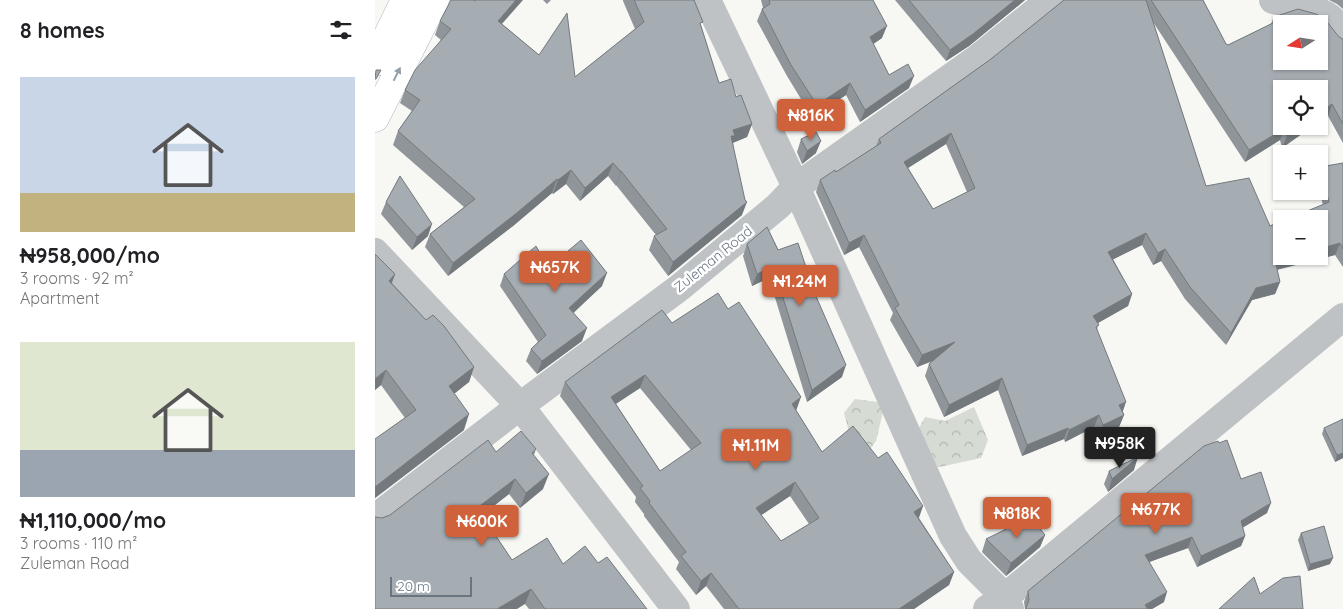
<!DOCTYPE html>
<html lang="en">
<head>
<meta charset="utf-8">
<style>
  :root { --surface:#fff; --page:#f6f6f6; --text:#202124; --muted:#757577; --accent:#d0623b }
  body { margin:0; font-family:Quicksand,sans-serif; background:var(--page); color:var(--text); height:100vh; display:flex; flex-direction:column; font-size:19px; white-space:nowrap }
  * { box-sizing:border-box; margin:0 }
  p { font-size:16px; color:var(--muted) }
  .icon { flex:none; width:28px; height:28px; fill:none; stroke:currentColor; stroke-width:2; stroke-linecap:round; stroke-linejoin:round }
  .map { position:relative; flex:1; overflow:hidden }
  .drawer { display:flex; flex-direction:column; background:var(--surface); width:375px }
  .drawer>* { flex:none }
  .needle { width:32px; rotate:258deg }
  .controls { position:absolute; left:898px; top:15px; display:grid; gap:10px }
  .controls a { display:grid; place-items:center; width:55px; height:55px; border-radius:0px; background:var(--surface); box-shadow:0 1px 4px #0004; font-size:25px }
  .scale { position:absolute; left:15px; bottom:12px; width:82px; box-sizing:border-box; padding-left:5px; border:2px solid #697682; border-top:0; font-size:14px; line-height:18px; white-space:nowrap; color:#697682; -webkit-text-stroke:4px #fff; paint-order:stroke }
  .price { position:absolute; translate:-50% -42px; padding:0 11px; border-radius:5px; background:var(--accent); color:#fff; font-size:16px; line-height:32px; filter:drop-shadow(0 1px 2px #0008) }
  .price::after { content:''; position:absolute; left:50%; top:30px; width:15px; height:11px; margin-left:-8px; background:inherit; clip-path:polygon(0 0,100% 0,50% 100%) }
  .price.active { background:#222; color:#fff }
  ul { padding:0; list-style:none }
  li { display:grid; align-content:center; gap:10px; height:265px; padding:0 20px }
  li span { display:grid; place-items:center; height:155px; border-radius:0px; color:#555 }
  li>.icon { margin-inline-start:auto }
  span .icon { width:90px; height:90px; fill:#fffc; stroke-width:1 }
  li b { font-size:21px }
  h2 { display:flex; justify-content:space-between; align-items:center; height:60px; padding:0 20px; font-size:21px }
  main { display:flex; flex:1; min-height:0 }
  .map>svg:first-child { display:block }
  .forest { fill:url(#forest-crowns) }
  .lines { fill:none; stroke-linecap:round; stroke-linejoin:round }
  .secondary-casing { stroke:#b1b5ba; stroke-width:29 }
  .minor { stroke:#bec2c5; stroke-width:28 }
  .secondary { stroke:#fff; stroke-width:28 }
  .wall { fill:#8f9599; fill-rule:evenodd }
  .shaded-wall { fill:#74797d }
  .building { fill:#a6adb2; stroke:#74797d; fill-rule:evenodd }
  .oneway { fill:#969fa8 }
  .labels { text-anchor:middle; stroke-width:5; stroke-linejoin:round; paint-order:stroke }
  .street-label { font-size:14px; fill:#697682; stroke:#fff }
</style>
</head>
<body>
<main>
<section class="drawer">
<h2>8 homes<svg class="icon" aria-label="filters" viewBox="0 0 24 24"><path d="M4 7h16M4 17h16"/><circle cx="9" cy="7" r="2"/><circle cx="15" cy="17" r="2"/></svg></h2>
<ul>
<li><span style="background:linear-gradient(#c9d6e8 75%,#c2b280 0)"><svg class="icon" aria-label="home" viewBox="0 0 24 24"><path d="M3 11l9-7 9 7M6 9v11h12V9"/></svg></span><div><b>₦958,000/mo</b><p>3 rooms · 92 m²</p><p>Apartment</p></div></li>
<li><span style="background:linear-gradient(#dfe7d0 70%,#9aa5b1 0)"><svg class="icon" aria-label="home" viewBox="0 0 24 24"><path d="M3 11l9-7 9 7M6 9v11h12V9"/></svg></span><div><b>₦1,110,000/mo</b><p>3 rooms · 110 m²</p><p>Zuleman Road</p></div></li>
</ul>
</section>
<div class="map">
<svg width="968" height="609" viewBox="0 0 968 609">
  <defs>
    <pattern id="forest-crowns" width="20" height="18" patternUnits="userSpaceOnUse" patternTransform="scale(1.25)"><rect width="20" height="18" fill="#d6dbd4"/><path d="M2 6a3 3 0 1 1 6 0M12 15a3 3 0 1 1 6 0" fill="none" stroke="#b2b6b1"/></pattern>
  </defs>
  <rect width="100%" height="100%" fill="#f7f7f4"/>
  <!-- forest -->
  <path class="forest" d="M480,399l30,4 -9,38 -16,21 -4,-4 -12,-45z
    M599,407l14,33 -7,18 -51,11 -13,-37 8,-15 20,4z"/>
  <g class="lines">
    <!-- secondary casing -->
    <g class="secondary-casing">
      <path id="secondary" d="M0,62l30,-62
        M0,118l60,-118"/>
    </g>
    <!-- minor -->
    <path class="minor" d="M332,0l89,187 157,349 16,25 36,36 5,12
      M898,0c15,4 44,8 56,17 6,4 11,13 14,19
      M0,252l145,154 156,203
      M0,518l145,-112 159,-118 99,-82 18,-19 182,-129 72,-58
      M612,609l18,-12 338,-280"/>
    <!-- secondary -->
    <use href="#secondary" class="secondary"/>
  </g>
  <!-- wall -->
  <path class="wall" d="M168,0h8l-4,4z
    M248,0h71l7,26 18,57 17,14 16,27 -5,13 -14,6 9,72 -74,61 -19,-26 5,-14 2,-1 -40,-50v1l-8,-10 -28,25 -14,-17 -13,10 -1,-1 -39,33 -65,50 -23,-29 5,-13 34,-27 -71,-62 5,-14 14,-20 -12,-8 5,-13 36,-50 -6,-5 5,-14 62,3 37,31 36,22 60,-48 -12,-28z
    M386,0h112l9,38 -9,6 16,31 20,13 -49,34 -14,-27 -34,22 -25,-41 -30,-55 5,-12 1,-1z
    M520,0h130l-56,46 -23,15z
    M689,0h139l23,44 2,1 43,-21 3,-7 69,22v104l-15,-27 -9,6v-33l-38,37h32l-31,22 -2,-8 -35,22 -92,-140 53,164 64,40 53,-21 -4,-15v-20l1,-3 23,-4v104l-8,-12 -58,15 3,12 -5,12 -23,6 -26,45 -41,-46 -24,-38 -8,4 -11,-20 -29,14 19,35 -4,12 -30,17 -1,8 27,84 -5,12 -20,10 -5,-10 -29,15 -1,-3 -42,17 -24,-66 -54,27 -19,-41 4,-12 3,-3 -15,6 -27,-47 3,-7 -34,-66 -15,8 -28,-63 4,-12 16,-8 40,-26 3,-7 112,-80zM571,144l21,48 -34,17 -25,-41z
    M954,0h14v9l-6,-5z
    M426,139l15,14 -14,11 -5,-12z
    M11,202l42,34 -16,14 -31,-36z
    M392,227l75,150 -35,25 -38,-124 -17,8 -9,-30 4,-12z
    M0,254l20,20 -3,9 34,37 48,47 -5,15 -15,11 10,37 -89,68v-59l30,-21 -24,-33 -6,5z
    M173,268l54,18 -29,26 9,29 -45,33 -11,-13 5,-12 7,-7 -38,-56 4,-12z
    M297,323l124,87 26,42 56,6 45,48 -4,12 35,54 -5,13 -35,24h-190l-18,-23 -10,9 -20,-26 3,-7 -35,-46v-2l-9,-12 1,-5 -76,-101 5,-14zM265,388l51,62 -31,21 -44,-67zM415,496l19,28 -28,17 -20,-26z
    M949,428l19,30 -8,4 -13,-28z
    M844,443l22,36 26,34 -25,15 3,8 -4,10 -44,21 -9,-19 -39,14 15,40 -12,7h-127l-1,-7 4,-11z
    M161,449l-2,6 9,34 -23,19 -11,-14 -27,21 30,45 51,4 35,-1 49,46h-118l-4,-5 -143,-86 8,-3 106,-63z
    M759,470l-26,22 -4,-8 5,-13z
    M926,533l29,31 -22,7 -10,-31z
    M670,535l-5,12 -34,29 -24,-24 4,-13z"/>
  <!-- shaded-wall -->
  <path class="shaded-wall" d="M141,0h7l-30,34 5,-13z
    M640,0h10l-56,46 -23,15 4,-11z
    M512,26l-5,12 -16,11 4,-12z
    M539,76l-5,12 -49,34 5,-12z
    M475,83l-4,12 -34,22 5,-12z
    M957,104l-4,12 -9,6v-9z
    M377,124l-5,13 -15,6 -6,7 7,-20z
    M925,126h13l-31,22 5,-12z
    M910,128l-5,12 -35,22 4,-12z
    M576,133l-5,11 -46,29 4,-11z
    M446,141l-5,12 -14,11 5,-13z
    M238,163l-5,13 -28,25 5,-13z
    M196,170l-5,14 -13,10 5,-14z
    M246,171l-5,14v1l5,-14z
    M182,179l-5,14 -39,33 -65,50 5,-13z
    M372,202l-5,13 -74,61 5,-14z
    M57,224l-4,12 -16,14 5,-13z
    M771,233l-4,12 -38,19 4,-12z
    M489,235l-5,12 -15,8 5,-12z
    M965,243l-5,12 -64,16 4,-11 13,-4h31v-7z
    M790,249l-4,12 -8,4 5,-12z
    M398,266l-4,12 -17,8 5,-12z
    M232,273l-5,13 -37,35 4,-13z
    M20,274l-6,16v-9z
    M905,282l-5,12 -23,6 -26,45 5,-12 25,-45z
    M757,294l-4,12 -39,22 4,-12z
    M212,328l-5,13 -45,33 5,-13z
    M580,342l-4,12 -34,13 5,-12z
    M471,365l-4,12 -35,25 5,-12z
    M99,367l-5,15 -25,20 5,-16z
    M11,370l-5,15 -6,5v-11z
    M270,375l-5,13 -34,22 5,-13z
    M627,378l-4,12 -54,27 5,-12z
    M426,397l-5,14 -4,-7z
    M751,402l-4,12 -3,-9z
    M94,414l-5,16 -89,68v-11z
    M724,415l-5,12 -29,15 4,-12z
    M749,415l-5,12 -20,10 4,-12z
    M693,428l-4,11 -42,17 5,-11z
    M968,453v5l-8,4 2,-7z
    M763,457l-4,13 -26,22 4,-13z
    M174,474l-6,15 -23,19 6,-15z
    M140,479l-6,15 -37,29 5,-15z
    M420,482l-5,14 -39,26 5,-14z
    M896,503l-4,10 -30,18 4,-10z
    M548,506l-5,13 -4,-7z
    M670,535l-5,12 -34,29 5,-13z
    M870,536l-4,10 -44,21 4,-11z
    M817,537l-4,11 -47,17 4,-10z
    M958,558l-3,6 -22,7 2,-7z
    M579,572l-5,13 -35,24h-15z
    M336,573l-5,13 -10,9 5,-14z
    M156,589l-6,15 -8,5h-20z
    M792,592l-3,10 -12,7h-8l1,-4z"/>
  <!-- building -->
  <path class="building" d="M76,0h22l2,1v-1h41l-18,21 41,34 28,-42 8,64 69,-55 -10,-22h60l9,22 -3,1 19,60 12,-4 5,18 5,-2 11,29 -19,6 2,6h-4l14,64 2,2 -74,60 -19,-26 13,-7 -46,-58v1l-8,-9 -28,25 -14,-18 -13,10 -1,-1 -39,33 -65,51 -23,-29 45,-35 -77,-68 22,-31 -15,-10 10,-20 36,-41 -11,-8z
    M394,0h104l14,26 -17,11 19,38 19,-11 6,12 -49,34 -15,-27 -33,22 -26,-40 -29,-56 8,-5z
    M534,0h106l-42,34 -23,16z
    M689,0h82l60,186 43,-8 21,48 11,-5v35h7l-13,4 5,22 -24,6 -25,45 -41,-46 -25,-38 -7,4 -12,-20 -38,19 24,42 -39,22 6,9 -3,2 30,75 -7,3 5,10 -21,10 -4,-10 -30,15 -1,-2 -41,17 -25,-67 -53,27 -20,-41 26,-22 -33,13 -27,-47 4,-3 -35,-70 -15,8 -29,-63 15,-10 1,2 45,-29 -2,-4 112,-80zM576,133l24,55 -42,21 -29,-47z
    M776,0h52l23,44 2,1 47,-23 -1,-5 24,-8 18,5 8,4 15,19 4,2v85l-11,-20 -13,9v-24h-38v37h19l-13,10 -2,-8 -36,22zM906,24h38v37h-38z
    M1,70h5l-5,9h-1z
    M441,132l5,9 -14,10 -6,-12z
    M968,163v86l-3,-6 -21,6v-30h-31l41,-17 -9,-35z
    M25,176l32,48 -15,13 -31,-35z
    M392,227l11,23 20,-7 17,51 31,71 -34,25 -39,-124 -16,8 -10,-30z
    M206,240l26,33 -38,35 18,20 -45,33 -11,-12 15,-14 -42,-61 32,-28 12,22z
    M0,254l20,20 -6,7 37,39 7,-5 11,11 30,41 -25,19 20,28 -94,73v-48l41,-29 -30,-40 -11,9z
    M343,293l10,16 11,-7 62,95 -9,7 30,48 31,-26 25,32 9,-6 36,54 -9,6 40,60 -55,37h-160l-28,-36 -10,8 -20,-25 5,-4 -37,-49 1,-2 -10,-13 3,-2 -78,-104 97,-72 10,13zM270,375l56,68 -41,28 -49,-74zM420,482l24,36 -38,23 -25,-33z
    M968,419v34l-6,2 -13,-27z
    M146,431l15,18 -4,4 17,21 -23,19 -11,-14 -38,29 35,52 35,-22 16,26 22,-18 13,17 9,-6 40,52h-102l-14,-20 -34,20h-122v-92l7,1 8,-3 98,-75 8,12z
    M852,440l14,39 20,-7 10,31 -30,18 4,15 -44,20 -9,-19 -47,18 22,37 -22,13 3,4h-123l1,-1 3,-8 -1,-9 176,-145 14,-5 1,2z
    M763,457l-26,22 -3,-8z
    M656,517l14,18 -34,28 -25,-24z
    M949,526l9,32 -23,6 -9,-31z
    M925,576l3,33h-84l35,-32 6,17 23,-16z"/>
  <!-- one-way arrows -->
  <defs><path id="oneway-solid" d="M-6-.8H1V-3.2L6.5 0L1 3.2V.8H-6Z" transform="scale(1.25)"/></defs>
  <use class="oneway" href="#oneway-solid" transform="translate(22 74) rotate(-63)"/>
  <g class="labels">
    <!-- street labels -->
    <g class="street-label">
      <text transform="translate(338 259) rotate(-39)" y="5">Zuleman Road</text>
    </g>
  </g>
</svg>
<div class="controls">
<a><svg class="needle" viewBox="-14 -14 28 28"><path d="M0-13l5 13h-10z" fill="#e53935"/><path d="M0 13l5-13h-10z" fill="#757577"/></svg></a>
<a><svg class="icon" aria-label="locate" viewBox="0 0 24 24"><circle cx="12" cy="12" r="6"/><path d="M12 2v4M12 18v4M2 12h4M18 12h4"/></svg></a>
<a>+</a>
<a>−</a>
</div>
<div class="scale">20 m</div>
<b class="price" style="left:436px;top:141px">₦816K</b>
<b class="price" style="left:180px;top:293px">₦657K</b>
<b class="price" style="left:425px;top:307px">₦1.24M</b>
<b class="price active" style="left:745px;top:469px">₦958K</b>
<b class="price" style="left:381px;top:471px">₦1.11M</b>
<b class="price" style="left:781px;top:535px">₦677K</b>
<b class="price" style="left:642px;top:539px">₦818K</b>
<b class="price" style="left:107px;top:547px">₦600K</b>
</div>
</main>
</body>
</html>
